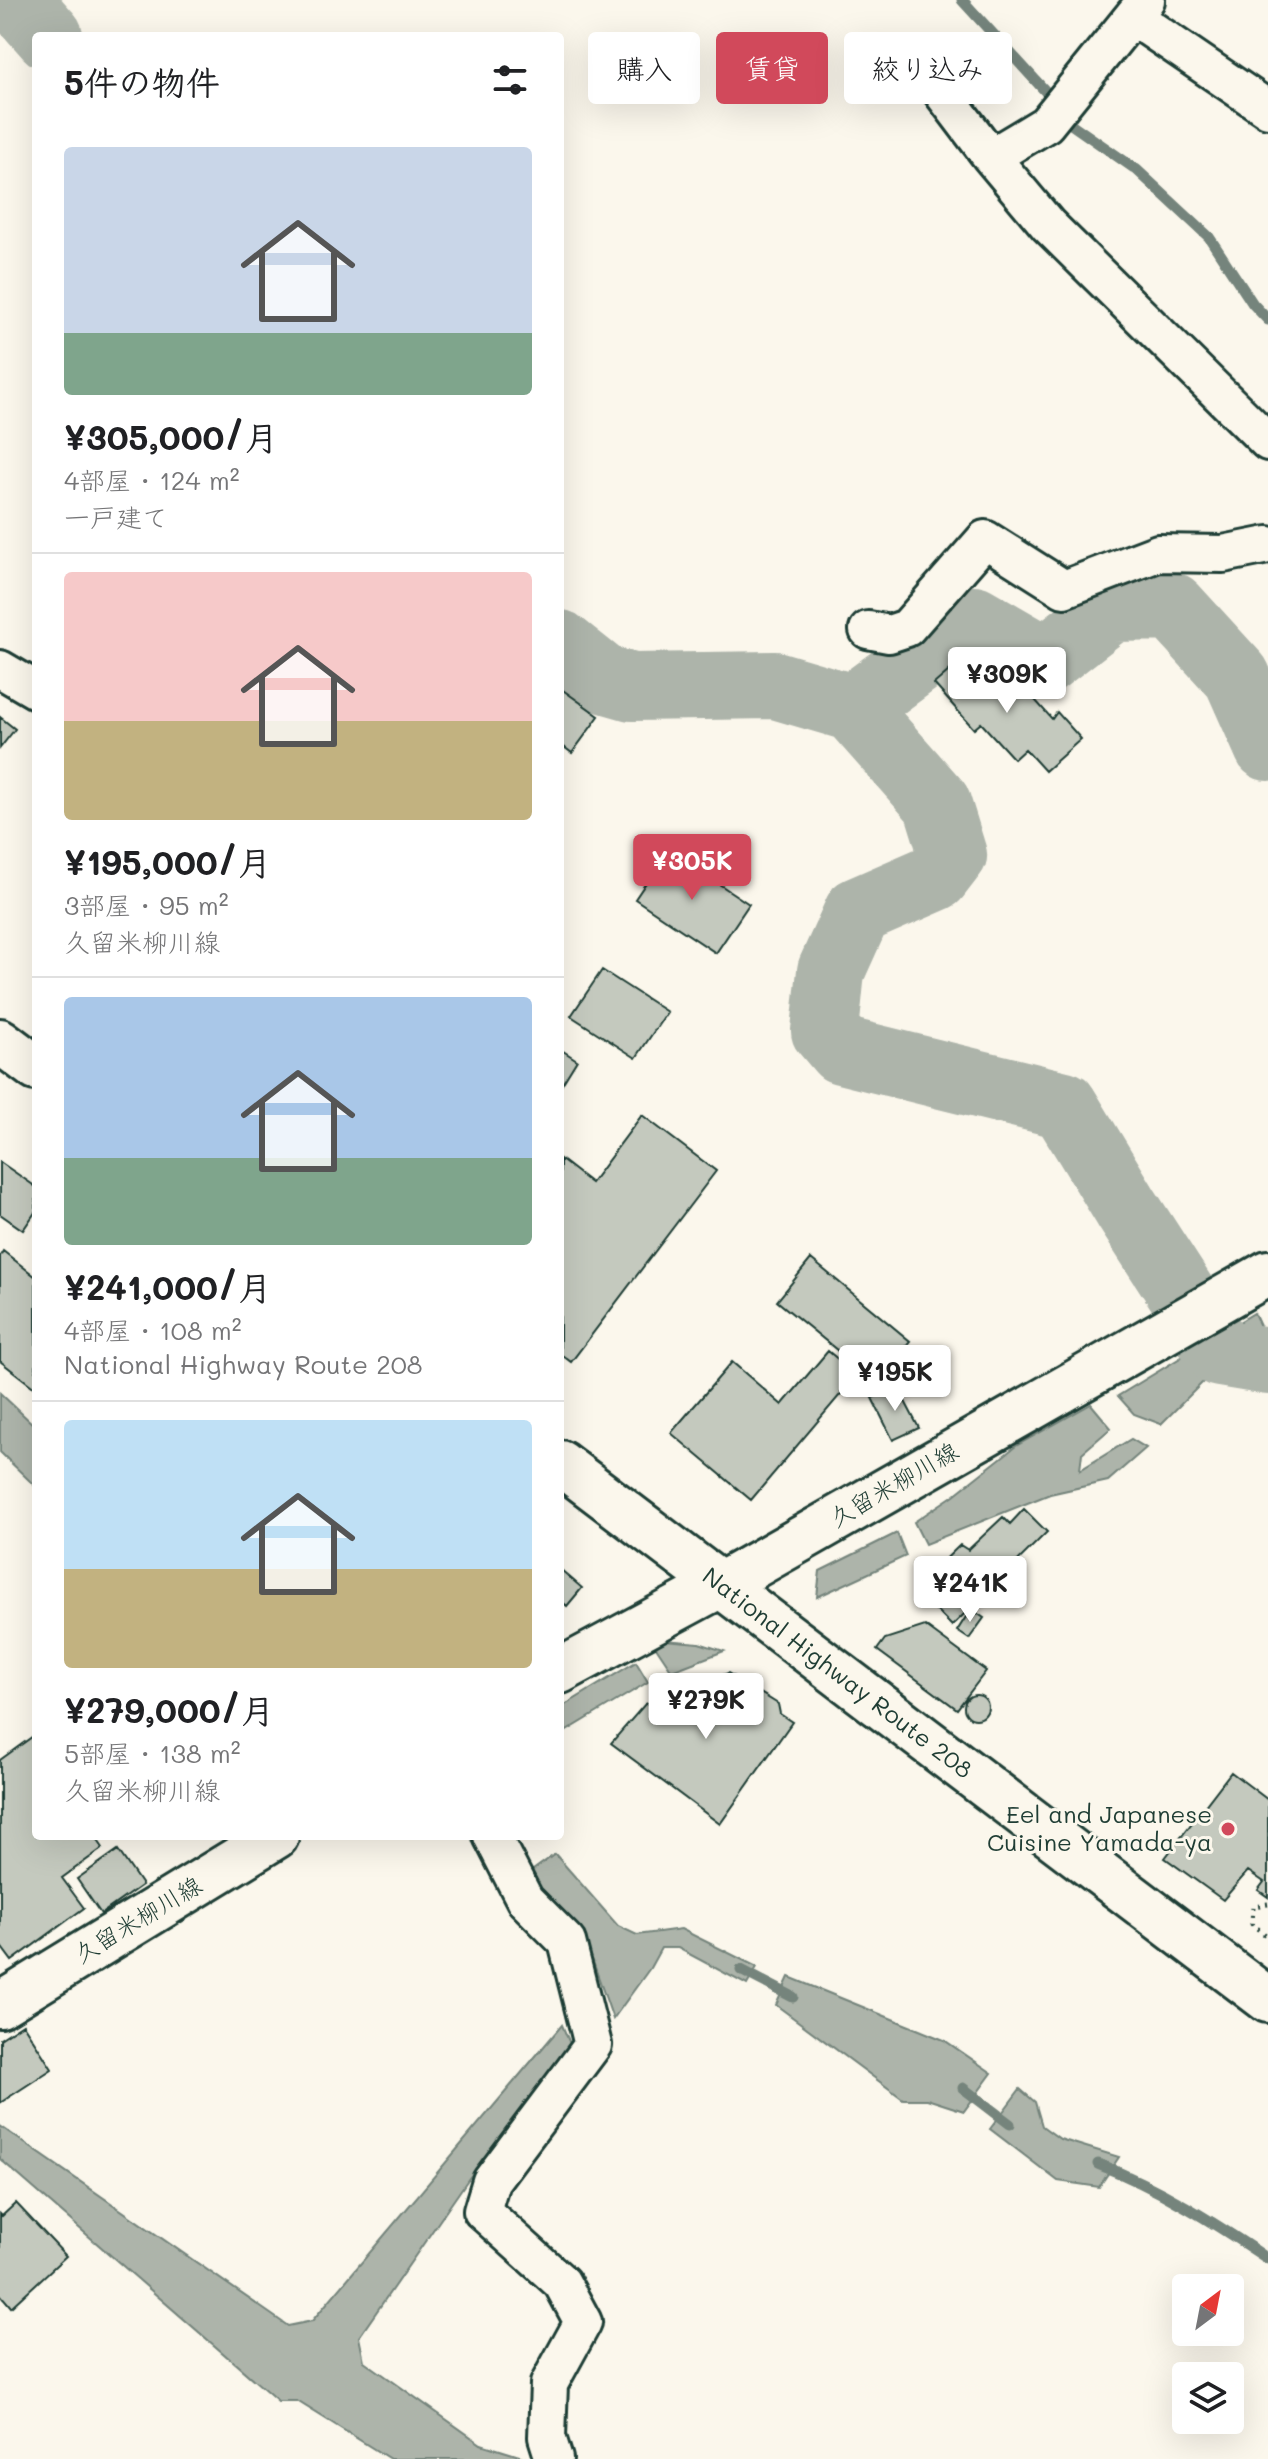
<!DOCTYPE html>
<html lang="ja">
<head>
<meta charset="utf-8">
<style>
  :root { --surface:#fff; --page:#f6f6f6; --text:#202124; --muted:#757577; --line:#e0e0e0; --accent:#d1495b }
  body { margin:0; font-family:Mali,"Klee One",sans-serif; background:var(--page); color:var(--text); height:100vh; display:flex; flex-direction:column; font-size:30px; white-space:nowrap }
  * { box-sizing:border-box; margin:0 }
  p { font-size:26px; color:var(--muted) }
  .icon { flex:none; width:44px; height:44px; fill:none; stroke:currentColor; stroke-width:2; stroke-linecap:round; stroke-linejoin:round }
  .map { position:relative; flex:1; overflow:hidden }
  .drawer { position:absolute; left:32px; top:32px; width:532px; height:1808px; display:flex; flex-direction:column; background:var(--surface); border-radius:8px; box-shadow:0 8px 32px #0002 }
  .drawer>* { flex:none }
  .top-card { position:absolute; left:588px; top:32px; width:560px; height:72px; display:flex; gap:16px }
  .needle { width:52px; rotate:32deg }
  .fabs { position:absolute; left:1172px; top:2274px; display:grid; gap:16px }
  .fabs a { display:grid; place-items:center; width:72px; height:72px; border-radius:8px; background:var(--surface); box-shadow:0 8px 32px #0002; font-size:40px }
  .price { position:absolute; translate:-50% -68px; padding:0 18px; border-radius:8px; background:#fff; color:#222; font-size:26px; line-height:52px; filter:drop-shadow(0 2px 4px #0008) }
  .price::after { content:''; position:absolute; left:50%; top:48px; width:24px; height:18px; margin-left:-12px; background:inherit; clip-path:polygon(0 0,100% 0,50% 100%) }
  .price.active { background:var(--accent); color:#fff }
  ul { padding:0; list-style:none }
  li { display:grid; align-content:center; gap:16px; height:424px; padding:0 32px }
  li+li { border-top:2px solid var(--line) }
  li span { display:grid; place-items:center; height:248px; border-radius:8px; color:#555 }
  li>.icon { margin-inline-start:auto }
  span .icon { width:144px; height:144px; fill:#fffc; stroke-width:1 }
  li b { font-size:34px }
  h2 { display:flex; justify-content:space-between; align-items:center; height:96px; padding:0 32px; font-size:34px }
  .pill { padding:0 28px; border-radius:8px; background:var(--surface); box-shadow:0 8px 32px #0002; font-size:28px; line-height:72px }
  .pill.active { background:var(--accent); color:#fff }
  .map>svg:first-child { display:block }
  .water { fill:#adb4aa; stroke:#74847b; stroke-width:2 }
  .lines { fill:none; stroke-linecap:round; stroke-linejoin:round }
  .stream { stroke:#74847b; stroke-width:11 }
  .river { stroke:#adb4aa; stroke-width:68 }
  .building { fill:#c4c9be; stroke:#1f3d34; stroke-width:2 }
  .street-casing { stroke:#1f3d34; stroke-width:42 }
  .primary-casing { stroke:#1f3d34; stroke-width:50 }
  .highway-casing { stroke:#1f3d34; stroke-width:50 }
  .path { stroke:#1f3d34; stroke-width:5; stroke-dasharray:2 6; stroke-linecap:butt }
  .street { stroke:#fbf7ec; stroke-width:36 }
  .primary { stroke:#fbf7ec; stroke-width:44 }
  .highway { stroke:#fbf7ec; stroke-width:44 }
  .poi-dot { fill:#d1495b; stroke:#fbf7ec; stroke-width:3 }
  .labels { text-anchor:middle; stroke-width:6; stroke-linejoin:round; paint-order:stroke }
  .street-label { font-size:24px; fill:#1f3d34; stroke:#fbf7ec }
  .poi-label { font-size:24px; fill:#1f3d34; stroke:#fbf7ec; text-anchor:end }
</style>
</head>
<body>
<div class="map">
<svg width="1268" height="2459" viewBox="0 0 1268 2459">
  <rect width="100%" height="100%" fill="#fbf7ec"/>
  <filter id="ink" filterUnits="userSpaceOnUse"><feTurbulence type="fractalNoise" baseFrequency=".0125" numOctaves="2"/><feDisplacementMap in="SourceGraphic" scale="16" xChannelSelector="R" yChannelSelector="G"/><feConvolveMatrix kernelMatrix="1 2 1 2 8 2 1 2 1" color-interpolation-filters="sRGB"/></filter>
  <g filter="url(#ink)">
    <!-- water -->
    <path class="water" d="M1254,1313l14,31v45l-62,-10 -45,45 -27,-10 -16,-18z
      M0,1393l36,34v60l-36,-35z
      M1091,1404l20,24 -29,25 -2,17 51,-31 15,9 -38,33 -58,13 -125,50 -11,-22 40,-27 62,-49z
      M897,1533l9,23 -89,41 3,-26z
      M664,1640l35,3 25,8 -52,20 -16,-24z
      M636,1662l12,20 -88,53v-27z
      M555,1854l63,72 19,9 44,-6 76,38 -10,18 -69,-37h-17l-11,20 -37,51 -21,-60 -63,-86z
      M789,1977l155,63 48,33 -28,38 -37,-12h-24l-127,-94z
      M562,2025l12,28 -105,125 -110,159 5,24 117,83 48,15h-139l-93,-58h-19l-278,-242v-33l288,200 24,-5z
      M1020,2089l15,13 7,24 18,13 59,18 -20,30 -41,-6 -68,-52z"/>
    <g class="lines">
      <!-- stream -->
      <path class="stream" d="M962,0l85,93
        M1071,124l66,46 72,67 44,67 15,16
        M741,1970l52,27
        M963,2088l47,36
        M1098,2164c62,24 115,58 170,95"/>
      <!-- river -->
      <path class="river" d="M17,0l32,36
        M560,644l44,35 28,8 143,-2 78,23 84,95 16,52 -17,22 -78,34 -27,60 -6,60 16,19 223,55 63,104 93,144 48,8
        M853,708l121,-89 71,41 67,-52 61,-1 64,70 31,70"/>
    </g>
    <!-- building -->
    <path class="building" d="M964,658l15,16 7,-6 21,24 12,-10 33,37 5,-7 24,27 -36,32 -20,-22 -11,10 -33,-36 -7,6 -40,-45z
      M560,688l39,28 -27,37 -12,-9z
      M0,717l15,12 -15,19z
      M668,850l81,54 -33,49 -81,-54z
      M602,970l65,42 -31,46 -65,-42z
      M560,1049l17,11 -16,26 -1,-1z
      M642,1115l74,56 -145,191 -8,-6 -3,4v-201l31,24z
      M0,1162l36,25v24l-13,19 -23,-16z
      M3,1251l33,26v112l-36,-28v-105z
      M811,1259l99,82 -34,41 -99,-81z
      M828,1351l29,24 -106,125 -80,-67 61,-71 50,43z
      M897,1386l22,42 -26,12 -21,-42z
      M1024,1509l23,23 -95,94 -29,-29 9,-9 -8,-8 36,-35 8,5 35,-33 7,7z
      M560,1569l22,19 -15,18 -7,-6z
      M971,1609l13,9 -15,21 -12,-8z
      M925,1626l61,45 -29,38 -80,-59 8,-11z
      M728,1673l50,31 2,10 12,8 -72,102 -109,-81 34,-39z
      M964 1707a12 12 0 1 1 24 0a12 12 0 1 1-24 0Z
      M36,1734v102h59l8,12 -41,30 22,30 -72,53 -12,-16v-185z
      M1231,1772l37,28v97l-10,-7 6,-8 -16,-11 -25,29 -58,-42z
      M118,1850l24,35 -41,29 -24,-35z
      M23,2024l29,45 -52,34v-64z
      M16,2203l50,53 -55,51 -11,-13v-80l2,2z"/>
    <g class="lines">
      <!-- street casing -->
      <g class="street-casing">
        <path id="street" d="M1133,17l135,92
          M935,83l56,74 55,-33 100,-124
          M991,157l57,68 220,217
          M868,630l21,4 18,-6 78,-89 79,50 94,-36 65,1 45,-9
          M0,669l36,21
          M492,1836l33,64 42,42 26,103 -102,136 -9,30 80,72 21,39 -34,62 -2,53 7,22"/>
      </g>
      <!-- primary casing -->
      <g class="primary-casing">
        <path id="primary" d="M560,1671l162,-87 546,-311
          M0,2005l276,-169"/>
      </g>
      <!-- highway casing -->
      <g class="highway-casing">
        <g id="highway">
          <path d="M0,1041l36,27"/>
          <path id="s1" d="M560,1463l708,537"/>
        </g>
      </g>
      <!-- path -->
      <path class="path" d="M1268,1904l-15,2 -1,18 16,13"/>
      <!-- street -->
      <use href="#street" class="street"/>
      <!-- primary -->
      <use href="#primary" class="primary"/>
      <!-- highway -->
      <use href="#highway" class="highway"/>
    </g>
  </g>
  <!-- markers -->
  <circle class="poi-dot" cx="1228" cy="1829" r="8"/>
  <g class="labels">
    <!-- street labels -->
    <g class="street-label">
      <text transform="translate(894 1485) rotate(-30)" y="8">久留米柳川線</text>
      <text dy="8" stroke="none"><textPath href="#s1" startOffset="348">National Highway Route 208</textPath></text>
      <text transform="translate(138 1920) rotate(-31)" y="8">久留米柳川線</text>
    </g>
    <!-- poi labels -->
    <g class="poi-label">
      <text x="1212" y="1823">Eel and Japanese<tspan x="1212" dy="28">Cuisine Yamada-ya</tspan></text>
    </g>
  </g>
</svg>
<div class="fabs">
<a><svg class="needle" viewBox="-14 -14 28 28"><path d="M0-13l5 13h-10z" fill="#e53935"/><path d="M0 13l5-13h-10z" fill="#757577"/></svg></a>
<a><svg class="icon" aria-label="layers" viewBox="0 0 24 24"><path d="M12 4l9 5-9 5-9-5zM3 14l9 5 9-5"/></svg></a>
</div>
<b class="price" style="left:1007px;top:715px">¥309K</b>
<b class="price active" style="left:692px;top:902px">¥305K</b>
<b class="price" style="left:895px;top:1413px">¥195K</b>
<b class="price" style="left:970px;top:1624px">¥241K</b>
<b class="price" style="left:706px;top:1741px">¥279K</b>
<div class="top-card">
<a class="pill">購入</a>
<a class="pill active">賃貸</a>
<a class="pill">絞り込み</a>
</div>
<section class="drawer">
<h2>5件の物件<svg class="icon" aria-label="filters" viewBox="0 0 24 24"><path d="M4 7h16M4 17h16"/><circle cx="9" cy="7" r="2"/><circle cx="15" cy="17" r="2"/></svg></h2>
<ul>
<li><span style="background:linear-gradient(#c9d6e8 75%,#7fa58c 0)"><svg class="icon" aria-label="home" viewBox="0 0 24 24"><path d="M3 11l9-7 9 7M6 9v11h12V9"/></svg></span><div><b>¥305,000/月</b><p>4部屋 · 124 m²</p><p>一戸建て</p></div></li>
<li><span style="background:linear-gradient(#f6c9c9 60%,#c2b280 0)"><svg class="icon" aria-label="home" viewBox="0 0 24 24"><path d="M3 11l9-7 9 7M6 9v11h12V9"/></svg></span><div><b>¥195,000/月</b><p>3部屋 · 95 m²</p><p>久留米柳川線</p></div></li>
<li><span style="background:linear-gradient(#a9c7e8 65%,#7fa58c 0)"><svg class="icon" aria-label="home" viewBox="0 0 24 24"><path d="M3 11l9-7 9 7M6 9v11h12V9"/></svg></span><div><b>¥241,000/月</b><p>4部屋 · 108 m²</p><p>National Highway Route 208</p></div></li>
<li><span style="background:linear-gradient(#bfe0f5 60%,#c2b280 0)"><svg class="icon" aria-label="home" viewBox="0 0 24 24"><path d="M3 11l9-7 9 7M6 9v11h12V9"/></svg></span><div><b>¥279,000/月</b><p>5部屋 · 138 m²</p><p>久留米柳川線</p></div></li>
</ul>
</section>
</div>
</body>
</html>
